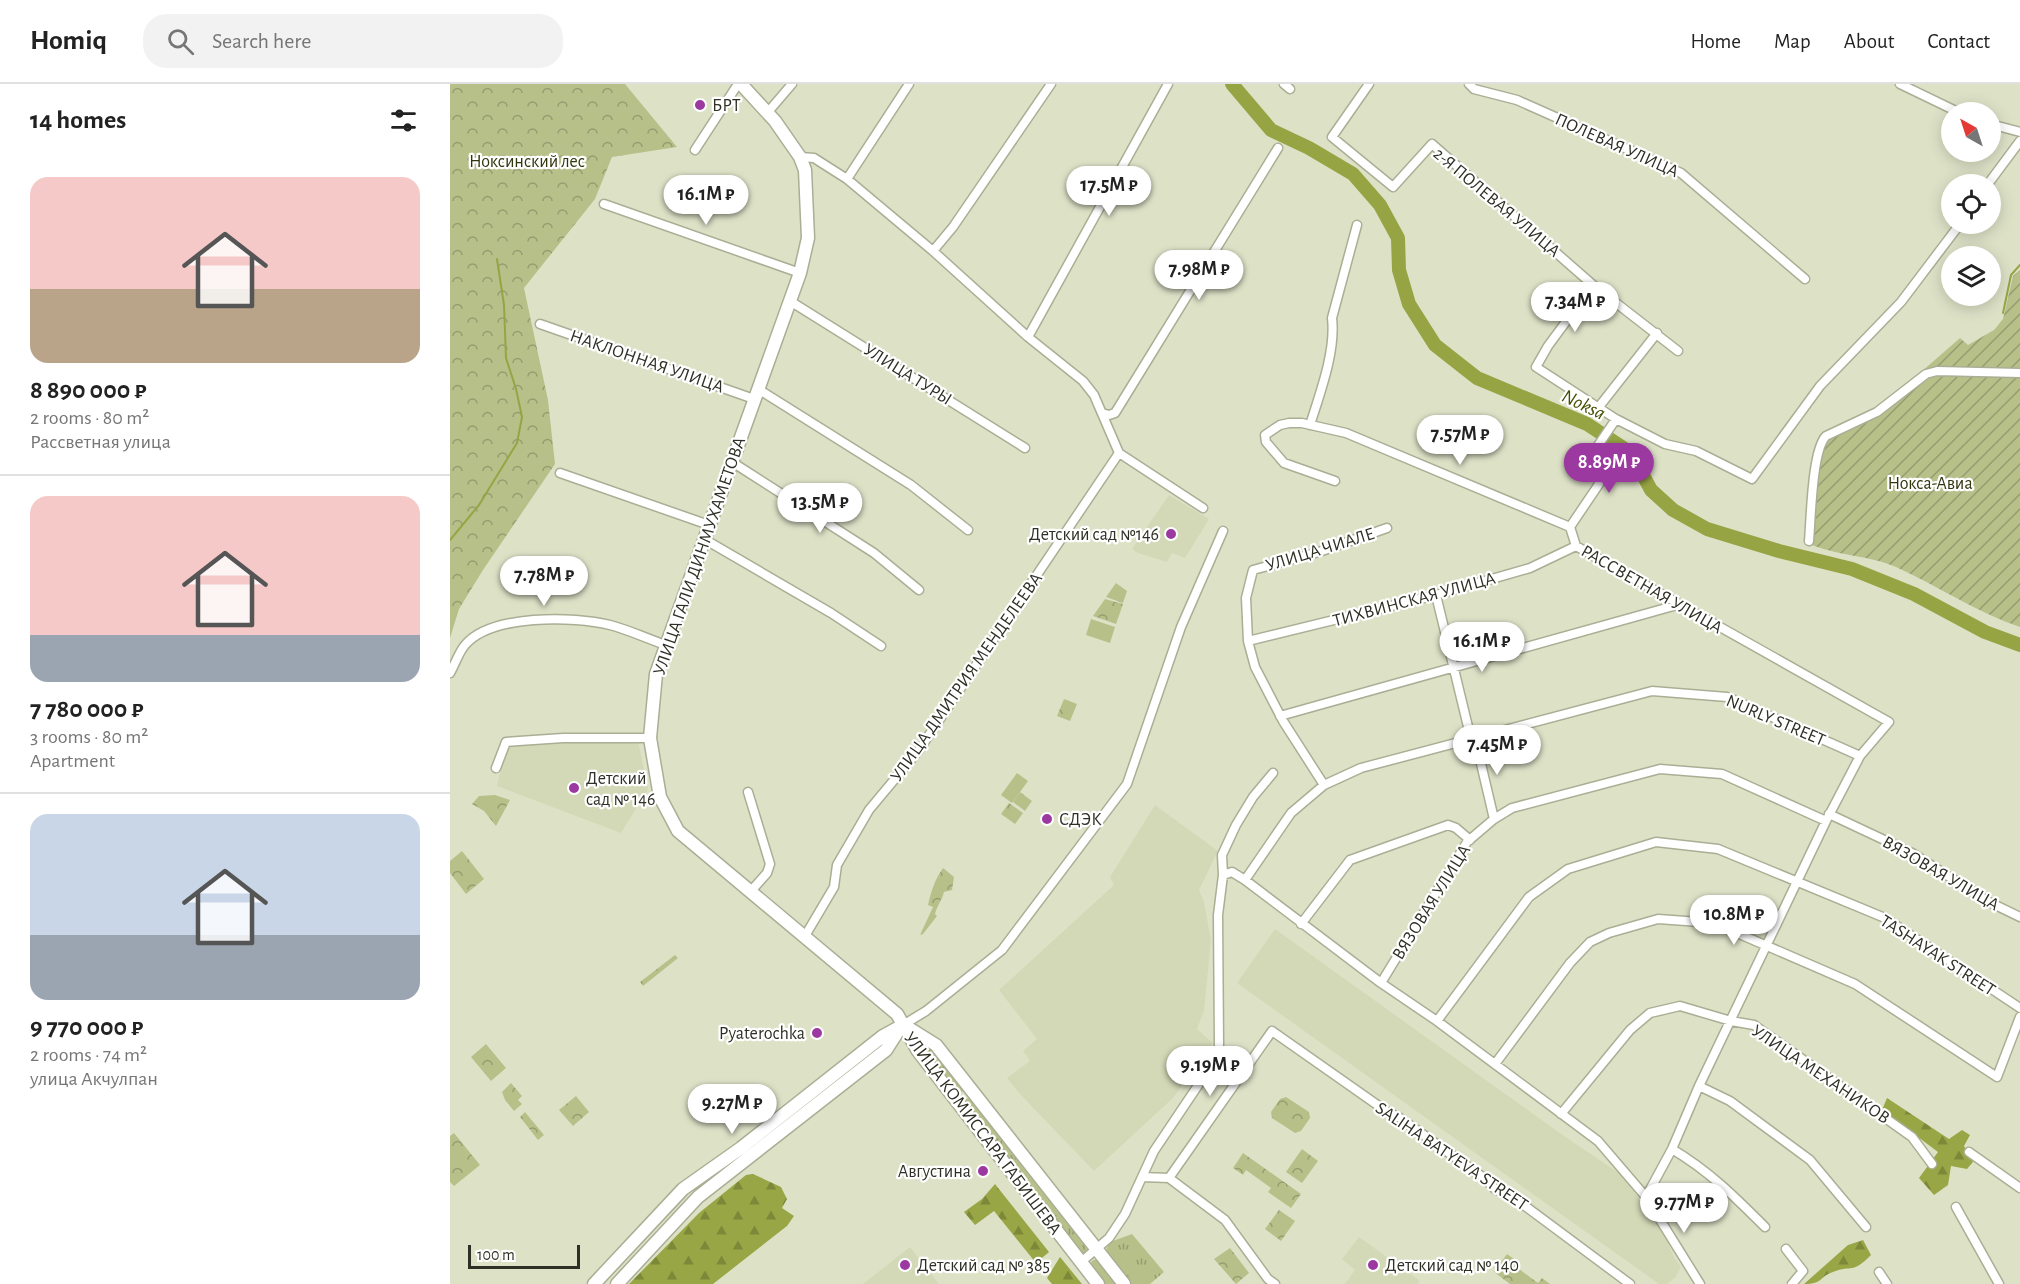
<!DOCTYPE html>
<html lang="en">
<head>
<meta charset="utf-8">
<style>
  :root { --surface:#fff; --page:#f2f2f2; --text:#222; --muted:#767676; --line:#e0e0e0; --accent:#9b39a0 }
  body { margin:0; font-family:"Alegreya Sans",sans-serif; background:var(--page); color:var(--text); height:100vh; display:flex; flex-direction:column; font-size:22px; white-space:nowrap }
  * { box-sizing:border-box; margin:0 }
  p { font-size:20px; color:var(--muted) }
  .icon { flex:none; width:33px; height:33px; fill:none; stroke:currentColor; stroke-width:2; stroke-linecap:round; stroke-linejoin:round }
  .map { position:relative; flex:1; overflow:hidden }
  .details { display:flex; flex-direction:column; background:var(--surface); width:450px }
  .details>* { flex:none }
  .needle { width:39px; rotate:321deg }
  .buttons { position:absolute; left:1491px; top:18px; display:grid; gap:12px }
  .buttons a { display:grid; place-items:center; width:60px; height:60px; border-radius:50%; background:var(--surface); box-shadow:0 3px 15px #0003; font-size:30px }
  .scale { position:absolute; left:18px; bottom:15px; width:112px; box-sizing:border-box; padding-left:6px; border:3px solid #2e3025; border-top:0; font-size:16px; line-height:21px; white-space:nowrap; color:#2e3025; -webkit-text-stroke:4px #fff; paint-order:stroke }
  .price { position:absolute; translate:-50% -51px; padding:0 14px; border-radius:21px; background:#fff; color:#222; font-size:20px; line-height:39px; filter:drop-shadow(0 2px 3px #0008) }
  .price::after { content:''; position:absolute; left:50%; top:36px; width:18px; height:14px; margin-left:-9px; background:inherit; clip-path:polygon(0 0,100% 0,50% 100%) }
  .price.selected { background:var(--accent); color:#fff }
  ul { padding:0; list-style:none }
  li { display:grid; align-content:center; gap:12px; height:318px; padding:0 30px }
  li+li { border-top:2px solid var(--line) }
  li span { display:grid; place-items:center; height:186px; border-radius:18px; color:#555 }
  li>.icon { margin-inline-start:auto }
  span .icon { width:108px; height:108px; fill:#fffc; stroke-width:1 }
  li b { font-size:26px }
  h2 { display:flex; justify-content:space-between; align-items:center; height:72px; padding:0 30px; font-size:26px }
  header { display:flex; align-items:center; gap:36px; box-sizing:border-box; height:84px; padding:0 30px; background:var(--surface); border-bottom:2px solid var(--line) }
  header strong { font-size:28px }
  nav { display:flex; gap:33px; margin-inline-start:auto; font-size:21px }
  .search { width:420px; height:54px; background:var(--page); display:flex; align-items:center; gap:15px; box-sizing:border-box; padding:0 21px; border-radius:24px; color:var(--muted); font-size:22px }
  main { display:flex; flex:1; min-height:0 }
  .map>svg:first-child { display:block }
  .built { fill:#d3d9b7 }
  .grass { fill:url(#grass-tufts) }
  .forest { fill:url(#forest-firs) }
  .park { fill:url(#park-crowns) }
  .garden { fill:url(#garden-furrows) }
  .pitch { fill:#b7c089 }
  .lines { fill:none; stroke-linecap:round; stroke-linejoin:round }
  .stream { stroke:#97a443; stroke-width:2 }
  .river { stroke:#97a443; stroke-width:14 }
  .street-casing { stroke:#aaae94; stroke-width:11 }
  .secondary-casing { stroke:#aaae94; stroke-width:15 }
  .street { stroke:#fff; stroke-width:8 }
  .secondary { stroke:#fff; stroke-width:12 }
  .poi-dot { fill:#9b39a0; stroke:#fff; stroke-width:2 }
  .labels { text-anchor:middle; stroke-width:4.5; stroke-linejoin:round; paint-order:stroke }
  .poi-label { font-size:18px; fill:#2e3025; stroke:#fff; text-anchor:start }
  .street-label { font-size:18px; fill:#2e3025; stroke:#fff }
  .park-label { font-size:18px; fill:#31360d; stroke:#fff }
  .water-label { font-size:20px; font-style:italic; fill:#474f02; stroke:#fff }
</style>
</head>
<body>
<header>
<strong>Homiq</strong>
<div class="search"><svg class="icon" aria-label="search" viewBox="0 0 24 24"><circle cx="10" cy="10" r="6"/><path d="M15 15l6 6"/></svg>Search here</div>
<nav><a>Home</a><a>Map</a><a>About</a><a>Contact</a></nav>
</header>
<main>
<section class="details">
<h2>14 homes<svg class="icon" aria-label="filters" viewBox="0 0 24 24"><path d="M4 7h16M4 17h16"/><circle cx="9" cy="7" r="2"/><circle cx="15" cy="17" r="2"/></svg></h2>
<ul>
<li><span style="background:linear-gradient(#f6c9c9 60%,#b9a48a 0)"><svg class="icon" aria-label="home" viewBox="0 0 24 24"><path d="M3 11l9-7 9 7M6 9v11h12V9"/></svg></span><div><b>8 890 000 ₽</b><p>2 rooms · 80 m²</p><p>Рассветная улица</p></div></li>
<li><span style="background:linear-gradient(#f6c9c9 75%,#9aa5b1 0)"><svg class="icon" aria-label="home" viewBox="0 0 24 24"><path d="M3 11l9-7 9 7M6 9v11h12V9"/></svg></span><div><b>7 780 000 ₽</b><p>3 rooms · 80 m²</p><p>Apartment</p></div></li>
<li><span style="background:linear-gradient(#c9d6e8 65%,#9aa5b1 0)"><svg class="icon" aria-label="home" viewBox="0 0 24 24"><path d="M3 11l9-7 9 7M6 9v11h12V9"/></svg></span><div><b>9 770 000 ₽</b><p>2 rooms · 74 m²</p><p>улица Акчулпан</p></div></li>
</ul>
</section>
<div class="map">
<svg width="1570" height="1200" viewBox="0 0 1570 1200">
  <defs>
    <pattern id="grass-tufts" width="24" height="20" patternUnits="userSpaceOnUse" patternTransform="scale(1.5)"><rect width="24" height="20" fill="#b7c089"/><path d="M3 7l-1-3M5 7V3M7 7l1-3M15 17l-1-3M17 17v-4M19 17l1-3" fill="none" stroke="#959c70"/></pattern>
    <pattern id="forest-firs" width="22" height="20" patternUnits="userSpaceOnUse" patternTransform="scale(1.5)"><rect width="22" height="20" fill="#99a645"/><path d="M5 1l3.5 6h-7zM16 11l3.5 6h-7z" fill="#7d8839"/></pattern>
    <pattern id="park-crowns" width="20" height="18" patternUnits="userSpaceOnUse" patternTransform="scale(1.5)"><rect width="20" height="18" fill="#b7c089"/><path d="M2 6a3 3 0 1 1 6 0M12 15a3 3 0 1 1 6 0" fill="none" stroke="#959c70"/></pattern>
    <pattern id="garden-furrows" width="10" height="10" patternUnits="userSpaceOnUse" patternTransform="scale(1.5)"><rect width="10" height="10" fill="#b7c089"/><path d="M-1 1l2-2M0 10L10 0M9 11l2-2" fill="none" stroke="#959c70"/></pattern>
  </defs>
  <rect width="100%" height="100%" fill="#dde2c7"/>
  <!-- built -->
  <path class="built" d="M719,411l40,24 -24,39 -13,-5 -5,9 -29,-9 -6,-4z
    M188,657l10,48 -27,44 -124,-47 9,-39 36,-5z
    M705,721l63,46 -19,39 5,12 7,38 -7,71 -7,18 16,14 -40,55 -79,73 -75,-78 -12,-15 23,-17 -7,-10 14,-12 -38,-49 115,-105 -4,-8z
    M825,845l289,207 58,39 41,58 12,26 6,8 -6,11 -8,6h-8l-422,-301z
    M909,1153l61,44 -2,3h-73l10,-14 -13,-11z
    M460,1163l29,37h-76z"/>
  <!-- grass -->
  <path class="grass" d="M480,959l34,45 -3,6h-2l-38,-44z
    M519,1014l4,2 113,146 1,4 -2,3 -4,1 -118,-151 2,-4z
    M682,1150l32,38 -14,12h-22l-24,-30 6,-12z
    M643,1176h4l21,24h-15l-13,-20z"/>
  <!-- forest -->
  <path class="forest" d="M1437,1014l62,41 13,-9 8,5 -6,11 9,16 -6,7 -16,-3 -3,19 -14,10 -15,-17 19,-26 -56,-42z
    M303,1090l28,13 6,12 -5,9 12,8 -7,10 -74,58h-84l70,-71 47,-38z
    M545,1100l54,68 -13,11 -42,-52 -19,14 -11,-13 18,-13z
    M1413,1156l8,15c-20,20 -18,9 -38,17 -15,5 -9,12 -29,12l44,-39z
    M610,1173l22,27h-30l-5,-6z"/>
  <!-- park -->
  <path class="park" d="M0,0h175l52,63 -65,10 -17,42 -71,89 24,112 7,64 -72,106 -24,39 -9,29z
    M666,499l11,8 -4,12 -17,-6z
    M655,515l18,5 -7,20 -23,-8z
    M614,615l13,5 -7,17 -13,-5z
    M570,708l12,9 -7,10 -12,-9z
    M45,711l15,5 -14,26 -12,-15 -12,-7 7,-8z
    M559,719l14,10 -8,11 -14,-10z
    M12,767l22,28 -18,15 -16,-21v-12z
    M493,784l11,9 -2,13 -8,2c-2,8 -7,14 -9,22l2,2 -14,18 -3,1 13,-28 -5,-2c3,-13 7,-26 15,-37z
    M225,871l3,3 -35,28 -3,-4z
    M36,960l20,24 -15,13 -20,-24z
    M61,999l11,13 -4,4 4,4 -8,7 -9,-11 -3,-8z
    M126,1012l13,16 -16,14 -14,-16z
    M836,1013l23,15 1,6 -9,13 -6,2 -23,-15 -1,-6 9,-13z
    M75,1028l19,23 -6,5 -18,-23z
    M4,1049l26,32 -26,21 -4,-4v-46z
    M852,1065l16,12 -16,22 -16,-11z
    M793,1069l58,41 -10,14 -23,-16 3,-4 -25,-18 -3,5 -10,-7z
    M829,1126l16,11 -14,20 -16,-12z
    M780,1164l19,25 -13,11 -22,-25z
    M1057,1170l11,8 -3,4 23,17 4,-5 8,6h-40l-16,-12z"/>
  <!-- garden -->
  <path class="garden" d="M1570,186v357c-44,-15 -82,-41 -124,-60 -27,-12 -60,-11 -89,-24l13,-104 69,-39 71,-62 8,7 26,-15 9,-11 10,-43z"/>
  <!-- pitch -->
  <path class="pitch" d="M641,535l24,8 -5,16 -24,-8z
    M567,689l11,8 -16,22 -11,-8z"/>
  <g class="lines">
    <!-- stream -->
    <path class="stream" d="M1553,229l8,-38 9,-10
      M0,456l29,-35 38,-62 5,-26 -6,-28 -10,-31 -2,-53 -7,-46"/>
    <!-- river -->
    <path class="river" d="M782,0l39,46 38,18 44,26 27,31 18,33 1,32 10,34 26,41 42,33 110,46 44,29 20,37 22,20 34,19 72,22 73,18 62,25 71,38 35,13"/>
    <!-- street casing -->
    <g class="street-casing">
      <path id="street" d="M834,0l6,5
        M919,0l-37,53 61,50 39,-43 161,141 85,66
        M1019,0l5,5 43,11 164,73 124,106
        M1450,0l58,28
        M318,28l24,-28
        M1540,40l30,8
        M245,66l43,-66
        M350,73l14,1 33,21 86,72 95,86 55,44 11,14 25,58 84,55
        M397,95l62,-95
        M1538,100l32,-43
        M154,120l196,69
        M483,167l20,-24 98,-143
        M1143,201l-45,61 -12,21 80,52 49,25 31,7 56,28 68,-93 81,-84 59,-78
        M340,217l235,147
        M90,240l214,75
        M578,253l140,-253
        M308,305l153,96 57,45
        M1148,324l59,-75
        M652,329l7,2 6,-2 163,-265
        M860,341c10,-32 26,-74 22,-107l25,-93
        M282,378l142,91 45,37
        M110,389l149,52
        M885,397l-51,-18 -18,-21 -1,-7 15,-10 9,-2h13l44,10 224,94 6,19 313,176 -29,34 -34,65 -127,265 -27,63 -26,48
        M1120,443l29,-43 -2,-37 19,-28
        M254,455l127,74 50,33
        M1359,457c2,-23 3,-91 17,-105l51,-24 49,-38 11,-3 83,2
        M986,511l35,144
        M798,557l188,-46 94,-27 46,-22
        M0,589c5,-9 9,-21 15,-28 26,-31 109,-29 145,-20 19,5 38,14 56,20
        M830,632l397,-111
        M1025,654l19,81
        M46,684l10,-26 57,-4h87
        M874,701l-41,-64 -28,-54 -7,-26 -2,-43 7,-28 66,-18 68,-24
        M298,708l22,72 -3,9 -16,18
        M1379,730l83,39 75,48 33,16
        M773,791l9,-3 13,8 136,103 56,38 161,120 48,56 54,87
        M795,796l46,-67 33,-28 37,-17 291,-77 75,6 133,59
        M851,840l49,-64 98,-35 8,3 14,12
        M355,852l29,-49 3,-22 32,-55 50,-60 200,-297
        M931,899l86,-141 27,-23 18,-11 148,-39 62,5 104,47
        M987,937l92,-124 39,-28 88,-27 62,7 167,69 135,90
        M453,941l23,-14 76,-61 125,-166 54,-157 42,-96
        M1045,980l75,-101 20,-21 19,-9 49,-14 56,4 141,61 142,93 23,-60
        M1249,1002l31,15 80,59 56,67
        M1111,1030l69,-84 20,-17 30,-7 51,15 23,4 158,112 20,27
        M1222,1065c37,22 63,48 93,78
        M1519,1068l51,36
        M692,1093l27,1 56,42 43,59 7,5
        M719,1094l103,-147 114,80 14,7 84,60 11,11 18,8 117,87
        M1506,1123l43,77
        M1336,1165l17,22 -11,13
        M631,1178l28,-24 16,-24 29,-63 63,-94 2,-12 -1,-130 5,-40 -1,-20 14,-30 17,-28 20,-24
        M1429,1188l8,12"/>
    </g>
    <!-- secondary casing -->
    <g class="secondary-casing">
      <path id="secondary" d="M291,0l34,37 25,36 5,13 3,68 -8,35 -144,401 -6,64 10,59 18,34 219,183 21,37 180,233
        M454,941l32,20 188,239
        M144,1200l89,-95 58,-41 142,-112 20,-11
        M167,1200l81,-87 188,-147 14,-22"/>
    </g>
    <!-- street -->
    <use href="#street" class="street"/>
    <!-- secondary -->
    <use href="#secondary" class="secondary"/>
  </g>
  <!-- markers -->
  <g class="poi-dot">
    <circle cx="250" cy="21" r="6"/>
    <circle cx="721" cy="450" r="6"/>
    <circle cx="124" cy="704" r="6"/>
    <circle cx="597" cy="735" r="6"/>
    <circle cx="367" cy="949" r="6"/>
    <circle cx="533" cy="1087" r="6"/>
    <circle cx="455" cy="1181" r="6"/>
    <circle cx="923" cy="1181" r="6"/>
  </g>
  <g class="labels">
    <!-- poi labels -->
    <g class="poi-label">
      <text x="262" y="27">БРТ</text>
      <text x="709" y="456" text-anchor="end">Детский сад №146</text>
      <text x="136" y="700">Детский<tspan x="136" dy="21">сад № 146</tspan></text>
      <text x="609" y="741">СДЭК</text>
      <text x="355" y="955" text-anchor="end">Pyaterochka</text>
      <text x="521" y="1093" text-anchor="end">Августина</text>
      <text x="467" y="1187">Детский сад № 385</text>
      <text x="935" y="1187">Детский сад № 140</text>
    </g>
    <!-- street labels -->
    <g class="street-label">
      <text transform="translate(1167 61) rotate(24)" y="6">ПОЛЕВАЯ УЛИЦА</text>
      <text transform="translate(1047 118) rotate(40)" y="6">2-Я ПОЛЕВАЯ УЛИЦА</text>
      <text transform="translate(197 277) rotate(19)" y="6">НАКЛОННАЯ УЛИЦА</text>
      <text transform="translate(458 290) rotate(32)" y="6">УЛИЦА ТУРЫ</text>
      <text transform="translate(870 465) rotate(-17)" y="6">УЛИЦА ЧИАЛЕ</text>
      <text transform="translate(249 472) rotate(-71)" y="6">УЛИЦА ГАЛИ ДИНМУХАМЕТОВА</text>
      <text transform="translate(1202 505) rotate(30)" y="6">РАССВЕТНАЯ УЛИЦА</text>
      <text transform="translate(964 515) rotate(-15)" y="6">ТИХВИНСКАЯ УЛИЦА</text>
      <text transform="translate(516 593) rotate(-55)" y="6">УЛИЦА ДМИТРИЯ МЕНДЕЛЕЕВА</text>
      <text transform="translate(1326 636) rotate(23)" y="6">NURLY STREET</text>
      <text transform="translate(1491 789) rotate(30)" y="6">ВЯЗОВАЯ УЛИЦА</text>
      <text transform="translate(981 818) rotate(-58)" y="6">ВЯЗОВАЯ УЛИЦА</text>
      <text transform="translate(1488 871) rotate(33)" y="6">TASHAYAK STREET</text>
      <text transform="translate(1371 990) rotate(34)" y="6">УЛИЦА МЕХАНИКОВ</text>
      <text transform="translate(533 1049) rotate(53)" y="6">УЛИЦА КОМИССАРА ГАБИШЕВА</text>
      <text transform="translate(1002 1072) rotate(34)" y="6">SALIHA BATYEVA STREET</text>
    </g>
    <!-- park labels -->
    <g class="park-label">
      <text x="77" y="83">Ноксинский лес</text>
      <text x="1480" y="405">Нокса-Авиа</text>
    </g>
    <!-- water labels -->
    <g class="water-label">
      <text transform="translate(1134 320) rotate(26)" y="7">Noksa</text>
    </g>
  </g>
</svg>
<div class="buttons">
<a><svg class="needle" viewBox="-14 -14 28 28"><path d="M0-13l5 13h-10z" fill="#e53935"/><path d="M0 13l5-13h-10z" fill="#767676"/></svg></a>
<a><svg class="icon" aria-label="locate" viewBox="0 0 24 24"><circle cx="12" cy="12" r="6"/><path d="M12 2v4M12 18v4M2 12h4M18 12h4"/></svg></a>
<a><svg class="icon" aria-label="layers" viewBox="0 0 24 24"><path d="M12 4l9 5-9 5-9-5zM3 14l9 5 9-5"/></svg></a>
</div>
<div class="scale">100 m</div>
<b class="price" style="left:659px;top:133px">17.5M ₽</b>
<b class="price" style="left:256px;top:142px">16.1M ₽</b>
<b class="price" style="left:749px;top:217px">7.98M ₽</b>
<b class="price" style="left:1125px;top:249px">7.34M ₽</b>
<b class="price" style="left:1010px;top:382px">7.57M ₽</b>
<b class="price selected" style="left:1159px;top:410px">8.89M ₽</b>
<b class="price" style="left:370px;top:450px">13.5M ₽</b>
<b class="price" style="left:94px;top:523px">7.78M ₽</b>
<b class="price" style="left:1032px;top:589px">16.1M ₽</b>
<b class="price" style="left:1047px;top:692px">7.45M ₽</b>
<b class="price" style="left:1284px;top:862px">10.8M ₽</b>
<b class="price" style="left:760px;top:1013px">9.19M ₽</b>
<b class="price" style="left:282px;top:1051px">9.27M ₽</b>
<b class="price" style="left:1234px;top:1150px">9.77M ₽</b>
</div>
</main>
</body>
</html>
